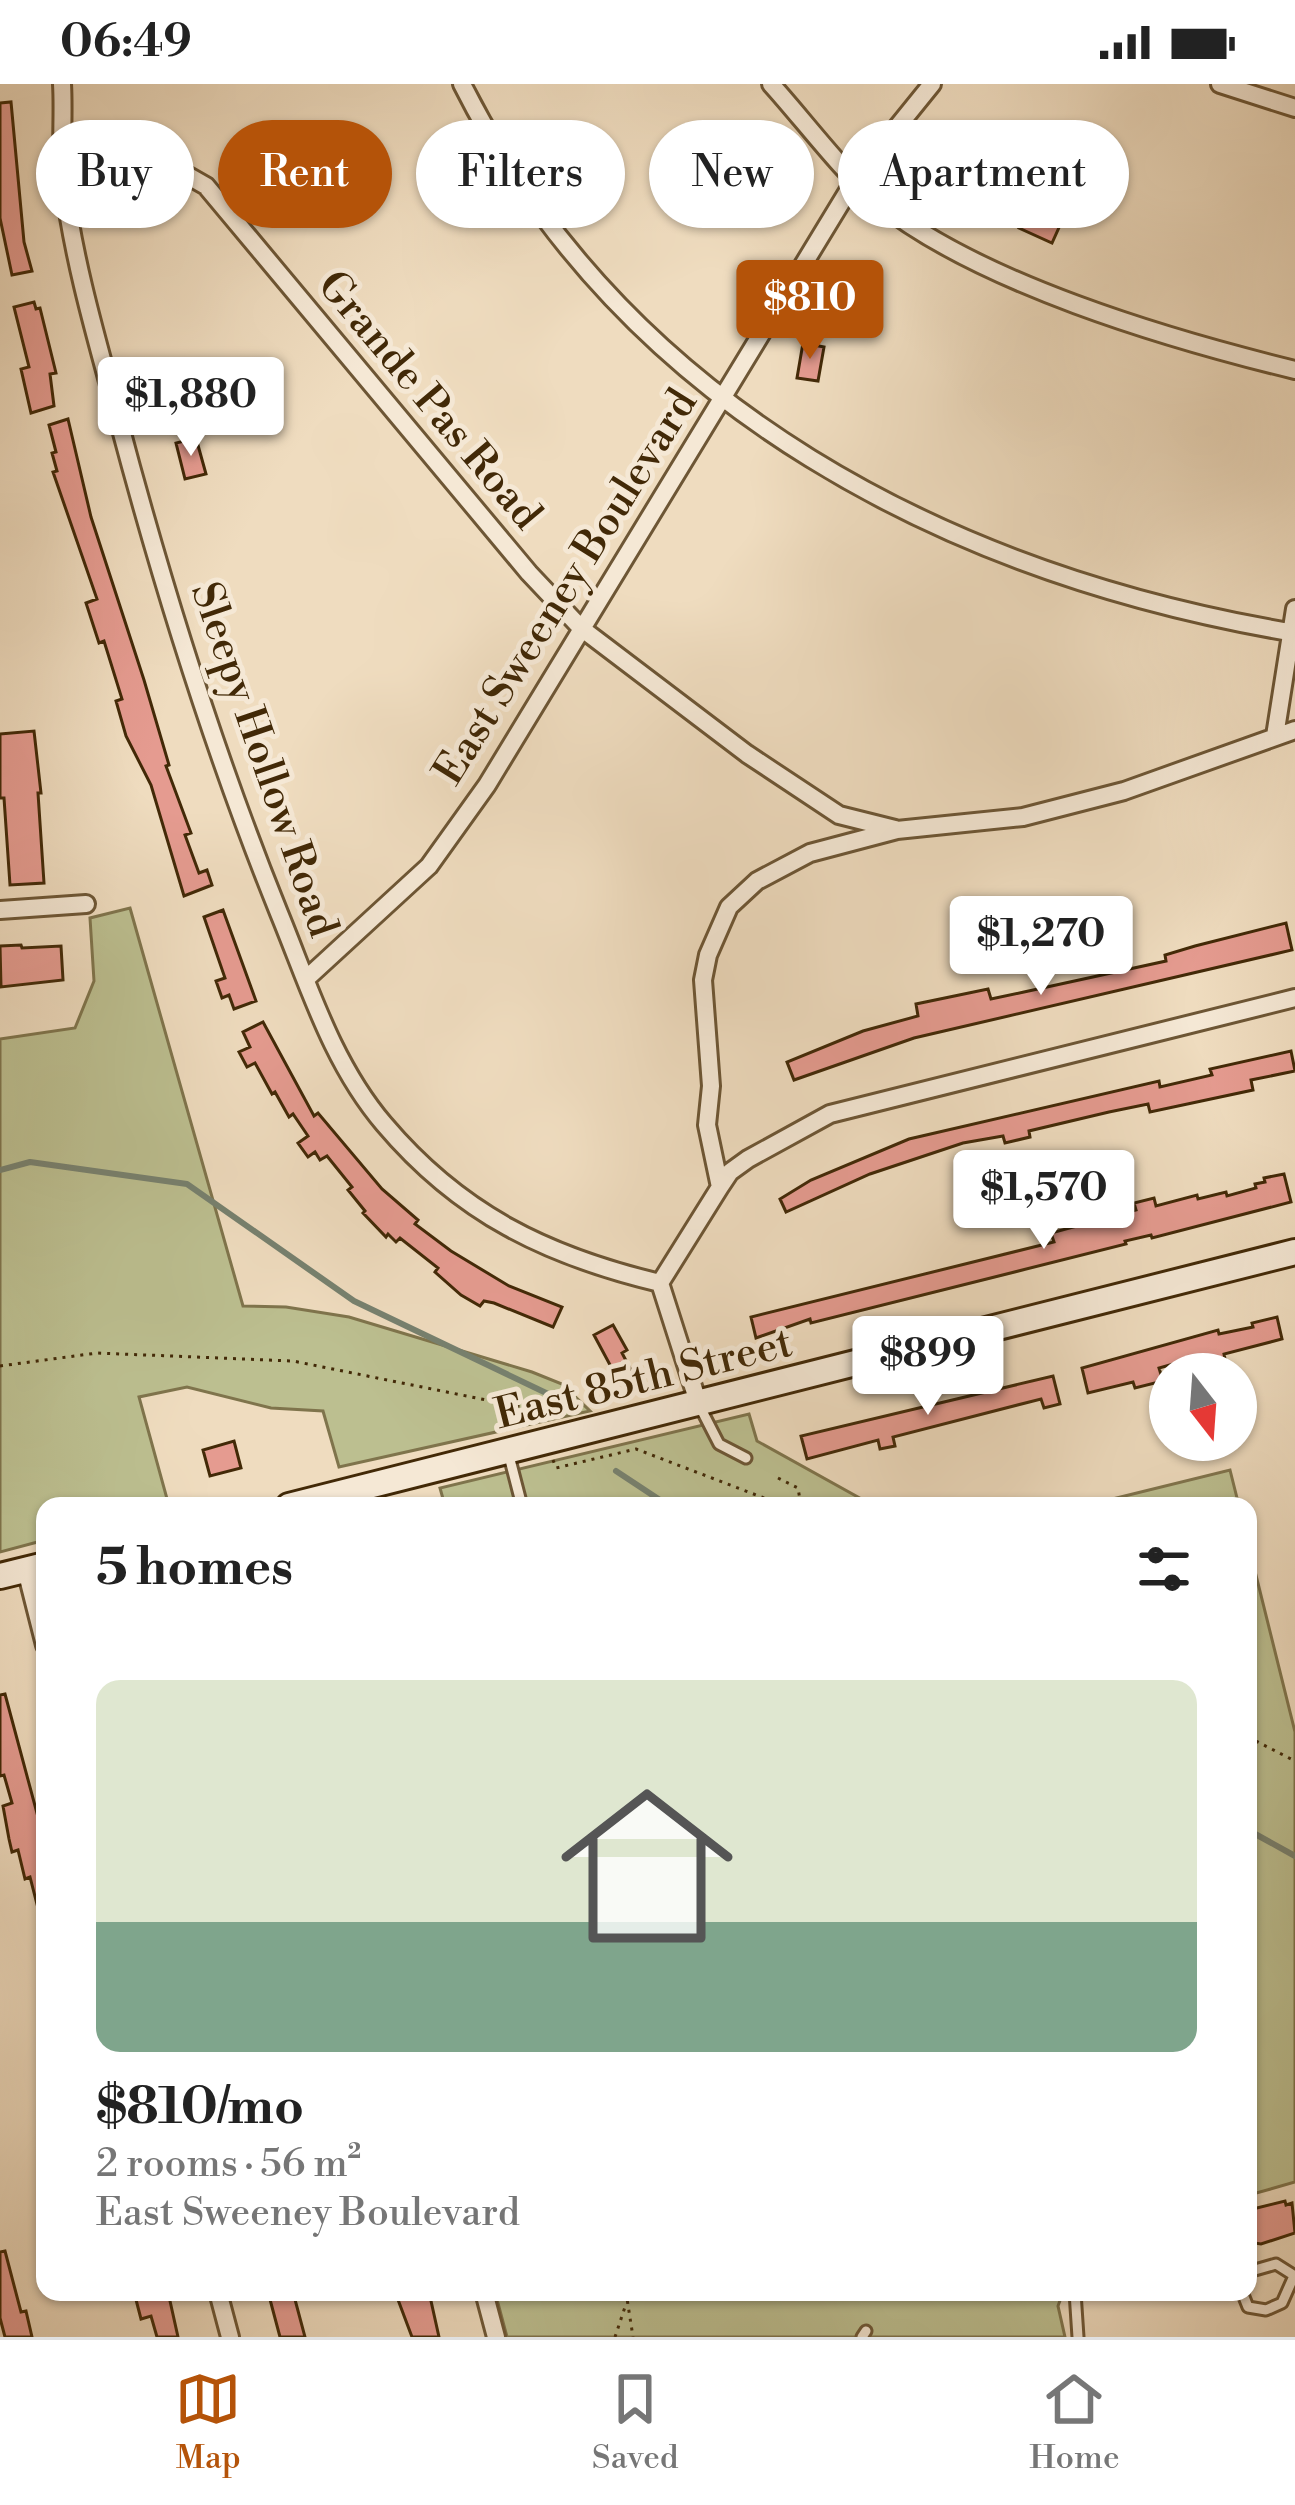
<!DOCTYPE html>
<html lang="en">
<head>
<meta charset="utf-8">
<style>
  :root { --surface:#fff; --page:#f6f6f6; --text:#222; --muted:#767676; --line:#e0e0e0; --accent:#b45309 }
  body { margin:0; font-family:"Libre Bodoni",serif; background:var(--page); color:var(--text); height:100vh; display:flex; flex-direction:column; font-size:45px; white-space:nowrap }
  * { box-sizing:border-box; margin:0 }
  p { font-size:39px; color:var(--muted) }
  .icon { flex:none; width:66px; height:66px; fill:none; stroke:currentColor; stroke-width:2; stroke-linecap:round; stroke-linejoin:round }
  .map { position:relative; flex:1; overflow:hidden }
  .panel { position:absolute; left:36px; top:1413px; width:1221px; height:804px; display:flex; flex-direction:column; background:var(--surface); border-radius:24px; box-shadow:0 3px 9px #0004 }
  .panel>* { flex:none }
  .hud { position:absolute; left:36px; top:36px; width:1224px; height:108px; display:flex; gap:24px }
  .needle { width:78px; rotate:163deg }
  .buttons { position:absolute; left:1149px; top:1269px; display:grid; gap:24px }
  .buttons a { display:grid; place-items:center; width:108px; height:108px; border-radius:50%; background:var(--surface); box-shadow:0 3px 9px #0004; font-size:60px }
  .price { position:absolute; translate:-50% -102px; padding:0 27px; border-radius:12px; background:#fff; color:#222; font-size:39px; line-height:78px; filter:drop-shadow(0 3px 6px #0008) }
  .price::after { content:''; position:absolute; left:50%; top:72px; width:36px; height:27px; margin-left:-18px; background:inherit; clip-path:polygon(0 0,100% 0,50% 100%) }
  .price.active { background:var(--accent); color:#fff }
  ul { padding:0; list-style:none }
  li { display:grid; align-content:center; gap:24px; height:636px; padding:0 60px }
  li+li { border-top:3px solid var(--line) }
  li span { display:grid; place-items:center; height:372px; border-radius:24px; color:#555 }
  li>.icon { margin-inline-start:auto }
  span .icon { width:216px; height:216px; fill:#fffc; stroke-width:1 }
  li b { font-size:51px }
  h2 { display:flex; justify-content:space-between; align-items:center; height:144px; padding:0 60px; font-size:51px }
  .pill { padding:0 42px; border-radius:54px; background:var(--surface); box-shadow:0 3px 9px #0004; font-size:42px; line-height:108px }
  .pill.active { background:var(--accent); color:#fff }
  .status { display:flex; justify-content:space-between; align-items:center; height:84px; padding:0 60px; background:var(--surface); direction:ltr }
  .status svg { height:33px; fill:currentColor }
  .menu { display:flex; justify-content:space-around; align-items:center; height:168px; border-top:3px solid var(--line); background:var(--surface); font-size:33px; color:var(--muted) }
  .menu a { display:grid; justify-items:center; gap:6px }
  .menu .active { color:var(--accent) }
  .map>svg:first-child { display:block }
  .green { fill:#bcbf90; stroke:#7f744c; stroke-width:3 }
  .lines { fill:none; stroke-linecap:round; stroke-linejoin:round }
  .stream { stroke:#77816f; stroke-width:6 }
  .building { fill:#e59b90; stroke:#422907; stroke-width:3 }
  .service-casing { stroke:#6d5635; stroke-width:15 }
  .minor-casing { stroke:#6d5635; stroke-width:22 }
  .secondary-casing { stroke:#422907; stroke-width:30 }
  .path { stroke:#422907; stroke-width:3; stroke-dasharray:3 6; stroke-linecap:butt }
  .service { stroke:#f5e8d5; stroke-width:9 }
  .minor { stroke:#f5e8d5; stroke-width:16 }
  .secondary { stroke:#f5e8d5; stroke-width:24 }
  .labels { text-anchor:middle; stroke-width:10; stroke-linejoin:round; paint-order:stroke }
  .street-label { font-size:42px; fill:#422907; stroke:#f5e8d5 }
</style>
</head>
<body>
<div class="status"><b>06:49</b><svg viewBox="0 0 49 12"><path d="M0 12V9h3v3zM5 12V6h3v6zM10 12V3h3v9zM15 12V0h3v12zM26 1h20v11H26zM47 4h2v5h-2z"/></svg></div>
<div class="map">
<svg width="1295" height="2253" viewBox="0 0 1295 2253">
  <rect width="100%" height="100%" fill="#efdcbf"/>
  <filter id="stains"><feTurbulence type="fractalNoise" baseFrequency=".00167" numOctaves="4"/><feColorMatrix values="0 0 0 0 .2 0 0 0 0 .09 0 0 0 0 .02 0 0 0 .5 -.17"/></filter>
  <radialGradient id="worn" r=".72"><stop offset=".6" stop-color="#630" stop-opacity="0"/><stop offset="1" stop-color="#630" stop-opacity=".3"/></radialGradient>
  <!-- green -->
  <path class="green" d="M130,824l113,398 43,1 63,10 183,55 30,12 28,27 -251,56 -16,-56 -52,-3 -84,-21 -48,10 30,109h-124v34l-45,12v-513l75,-11 19,-47 -4,-63z
    M749,1330l8,27 117,65h-429l-5,-18z
    M1230,1386l9,36h-155z
    M1248,1459l47,189v450l-42,12 -5,-2z
    M495,2208h568l-5,14 7,31h-558z"/>
  <g class="lines">
    <!-- stream -->
    <path class="stream" d="M0,1086l30,-8 157,22 167,117 211,101
      M616,1387l53,35
      M1248,1746l47,26"/>
  </g>
  <!-- building -->
  <path class="building" d="M11,18l13,140 8,29 -20,4 -12,-57v-115z
    M1042,117l12,6 -5,11 12,5 -9,20 -33,-15 10,-22 9,4z
    M34,218l2,7 4,-1 16,65 -6,1 4,32 -23,7 -10,-44 8,-2 -15,-60z
    M803,259l21,4 -6,34 -21,-3z
    M68,335l23,98 53,163 25,85 -3,1 25,67 -6,2 14,38 8,-3 5,15 -28,11 -33,-111 -25,-49 -10,-35 6,-2 -18,-58 -5,2 -13,-40 11,-4 -44,-127 4,-1 -5,-18 4,-1 -7,-27z
    M196,354l10,36 -21,5 -9,-36z
    M34,647l7,62h-3l6,90 -34,2 -6,-87h-4v-64z
    M223,826l33,91 -22,8 -5,-14 -7,3 -6,-17 9,-3 -21,-61z
    M1286,839l6,27 -378,88 -120,42 -7,-18 76,-31 55,-15 -2,-12 72,-15 3,10 33,-7 142,-31 -1,-6 30,-9z
    M21,861l1,3 39,-2 2,34 -62,7 -1,-41z
    M263,938l51,94 4,-3 64,76 36,31 -3,4 36,27 58,35 53,21 -9,20 -59,-24 -10,-2 -4,5 -19,-11 -26,-23 3,-4 -38,-30 -4,4 -8,-8 -2,3 -23,-24 2,-2 -17,-21 4,-3 -25,-31 -7,4 -5,-8 -7,5 -10,-14 10,-7 -15,-22 -4,3 -14,-25 -3,2 -17,-31 -8,4 -8,-15 11,-5 -7,-15z
    M1291,967l4,20 -44,9 2,10 -103,22 -2,-8 -39,8 -80,19 1,6 -25,6 -2,-7 -40,7 -93,31 -84,38 -6,-13 31,-19 98,-41 250,-58 1,6 52,-12 -2,-6z
    M1284,1090l7,28 -139,36 -1,-3 -26,6 1,3 -315,79 -1,-4 -54,19 -5,-21 303,-75 -3,-9 85,-23 -2,-7 20,-5 2,8 41,-11 1,4 28,-7 1,4 29,-8 -1,-4 10,-2 -1,-4z
    M1277,1233l5,22 -58,15 1,5 -36,9 -2,-8 -28,8 4,13 -28,7 -2,-6 -45,11 -6,-25 136,-38 1,4 34,-7 -1,-4z
    M613,1241l14,25 -5,3 9,17 -14,8 -23,-43z
    M1053,1292l7,28 -16,4 -3,-9 -148,38 2,9 -15,3 -2,-9 -71,19 -6,-23z
    M234,1357l7,27 -31,8 -7,-26z
    M5,1610l40,149v73h-5l-10,-39 -5,2 -7,-29 -6,2 -3,-13 -6,-33 9,-3 -8,-28 -4,1v-81z
    M1285,2117l1,4 6,-2 3,30 -34,11 -13,-2v-36l9,2z
    M5,2167l16,61 5,-1 6,26h-27l-5,-19v-66z
    M134,2208h34l10,45h-21l-6,-21 -10,3z
    M268,2208h25l12,45h-25z
    M416,2208h13l10,45h-27l-15,-40z"/>
  <g class="lines">
    <!-- service casing -->
    <g class="service-casing">
      <path id="service" d="M700,1323l19,37 27,14
        M508,1368l14,54
        M1248,2188l28,-8 19,12
        M1075,2208l3,45
        M1242,2208l6,15 18,3 16,-7 12,-27
        M862,2253l4,-6"/>
    </g>
    <!-- minor casing -->
    <g class="minor-casing">
      <path id="minor" d="M62,0c2,32 -2,68 2,100 10,80 34,160 55,238 44,166 96,333 160,491 30,73 53,150 105,211 76,90 163,132 276,159
        M462,0c163,324 488,491 833,549
        M771,0c31,34 72,89 106,117 101,82 291,138 418,169
        M1220,0l75,24
        M65,68l106,14 35,20 323,387 52,55 166,126 92,61 56,14
        M1275,652l20,-127
        M0,826l86,-6
        M306,895l123,-113 58,-81 369,-607 76,-94
        M720,1103l10,-15 18,-13 82,-45 465,-116
        M698,1318l-38,-119 60,-96 -13,-62 4,-39 -8,-106 5,-25 21,-48 28,-26 53,-28 87,-23 126,-13 101,-26 171,-61
        M26,1486l19,75
        M218,2208l12,45
        M484,2208l12,45"/>
    </g>
    <!-- secondary casing -->
    <g class="secondary-casing">
      <path id="secondary" d="M289,1422l1006,-254
        M0,1492l45,-11"/>
    </g>
    <!-- path -->
    <path class="path" d="M0,1282l97,-13 196,8 233,47 19,13
      M553,1376l3,8 80,-19 149,57
      M778,1394l20,10 3,18
      M1248,1653l47,24
      M626,2208l7,45
      M615,2253l11,-33"/>
    <!-- service -->
    <use href="#service" class="service"/>
    <!-- minor -->
    <use href="#minor" class="minor"/>
    <!-- secondary -->
    <use href="#secondary" class="secondary"/>
  </g>
  <g class="labels">
    <!-- street labels -->
    <g class="street-label">
      <text transform="translate(431 315) rotate(50)" y="15">Grande Pas Road</text>
      <text transform="translate(564 502) rotate(-58)" y="15">East Sweeney Boulevard</text>
      <text transform="translate(266 675) rotate(71)" y="15">Sleepy Hollow Road</text>
      <text transform="translate(643 1293) rotate(-14)" y="15">East 85th Street</text>
    </g>
  </g>
  <rect width="100%" height="100%" filter="url(#stains)"/>
  <rect width="100%" height="100%" fill="url(#worn)"/>
</svg>
<div class="buttons">
<a><svg class="needle" viewBox="-14 -14 28 28"><path d="M0-13l5 13h-10z" fill="#e53935"/><path d="M0 13l5-13h-10z" fill="#767676"/></svg></a>
</div>
<b class="price active" style="left:810px;top:278px">$810</b>
<b class="price" style="left:191px;top:375px">$1,880</b>
<b class="price" style="left:1041px;top:914px">$1,270</b>
<b class="price" style="left:1044px;top:1168px">$1,570</b>
<b class="price" style="left:928px;top:1334px">$899</b>
<div class="hud">
<a class="pill">Buy</a>
<a class="pill active">Rent</a>
<a class="pill">Filters</a>
<a class="pill">New</a>
<a class="pill">Apartment</a>
</div>
<section class="panel">
<h2>5 homes<svg class="icon" aria-label="filters" viewBox="0 0 24 24"><path d="M4 7h16M4 17h16"/><circle cx="9" cy="7" r="2"/><circle cx="15" cy="17" r="2"/></svg></h2>
<ul>
<li><span style="background:linear-gradient(#dfe7d0 65%,#7fa58c 0)"><svg class="icon" aria-label="home" viewBox="0 0 24 24"><path d="M3 11l9-7 9 7M6 9v11h12V9"/></svg></span><div><b>$810/mo</b><p>2 rooms · 56 m²</p><p>East Sweeney Boulevard</p></div></li>
</ul>
</section>
</div>
<nav class="menu">
<a class="active"><svg class="icon" aria-label="map" viewBox="0 0 24 24"><path d="M3 6l6-2 6 2 6-2v14l-6 2-6-2-6 2zM9 4v14M15 6v14"/></svg>Map</a>
<a><svg class="icon" aria-label="saved" viewBox="0 0 24 24"><path d="M7 4h10v16l-5-4-5 4z"/></svg>Saved</a>
<a><svg class="icon" aria-label="home" viewBox="0 0 24 24"><path d="M3 11l9-7 9 7M6 9v11h12V9"/></svg>Home</a>
</nav>
</body>
</html>
